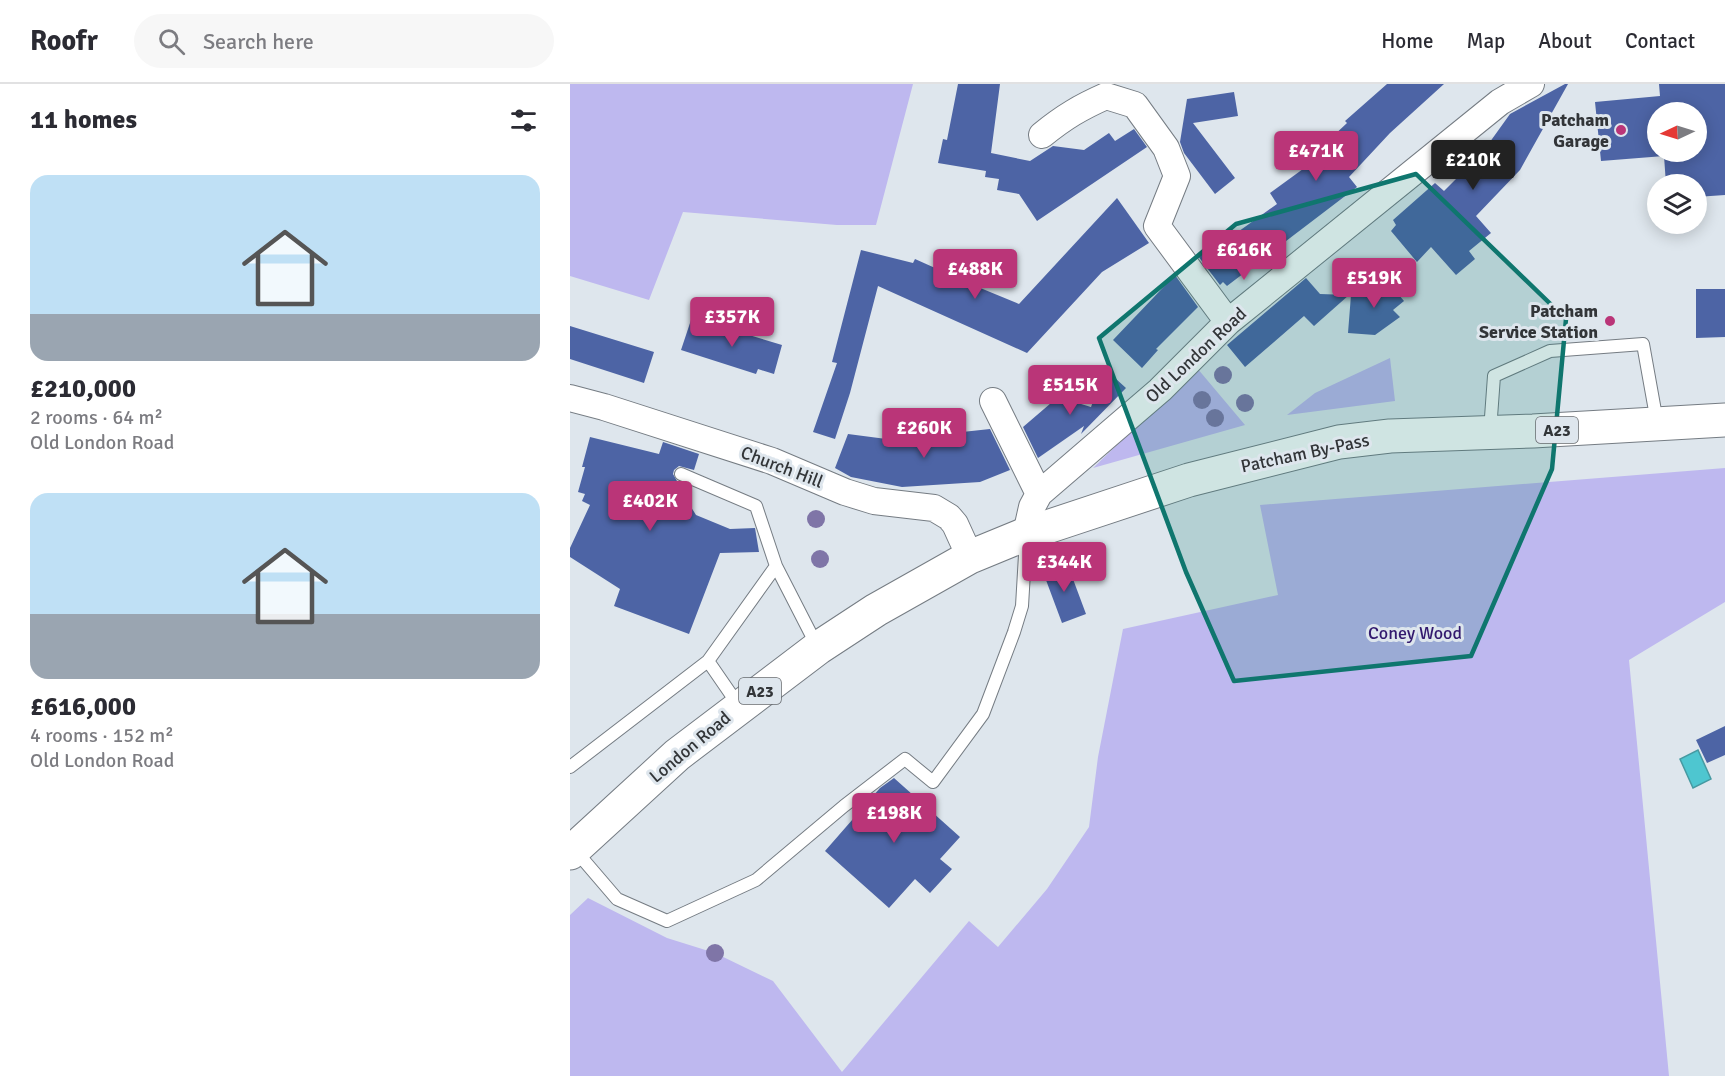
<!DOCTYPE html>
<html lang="en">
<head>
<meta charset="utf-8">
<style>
  :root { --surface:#fff; --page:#f7f7f7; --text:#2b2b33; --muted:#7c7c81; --line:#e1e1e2; --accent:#ba3578 }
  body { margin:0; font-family:Signika,sans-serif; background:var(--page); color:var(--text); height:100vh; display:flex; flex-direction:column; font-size:22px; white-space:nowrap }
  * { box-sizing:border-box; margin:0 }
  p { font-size:20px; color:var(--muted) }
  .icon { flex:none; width:33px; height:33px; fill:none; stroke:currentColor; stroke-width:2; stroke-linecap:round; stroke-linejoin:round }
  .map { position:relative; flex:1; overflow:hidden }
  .drawer { display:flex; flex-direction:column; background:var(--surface); width:570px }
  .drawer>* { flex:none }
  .needle { width:39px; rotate:266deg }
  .fabs { position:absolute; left:1077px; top:18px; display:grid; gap:12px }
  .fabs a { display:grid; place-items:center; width:60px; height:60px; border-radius:50%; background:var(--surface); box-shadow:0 3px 15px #0003; font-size:30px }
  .price { position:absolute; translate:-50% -51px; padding:0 14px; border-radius:6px; background:var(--accent); color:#fff; font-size:20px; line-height:39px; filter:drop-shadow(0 2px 3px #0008) }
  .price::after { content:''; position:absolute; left:50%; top:36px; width:18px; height:14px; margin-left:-9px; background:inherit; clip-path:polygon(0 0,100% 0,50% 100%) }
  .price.selected { background:#222; color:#fff }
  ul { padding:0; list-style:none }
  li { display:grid; align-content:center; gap:12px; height:318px; padding:0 30px }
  li span { display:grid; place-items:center; height:186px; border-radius:18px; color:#555 }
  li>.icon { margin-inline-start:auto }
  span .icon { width:108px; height:108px; fill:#fffc; stroke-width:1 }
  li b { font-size:26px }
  h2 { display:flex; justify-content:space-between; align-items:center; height:72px; padding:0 30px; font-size:26px }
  header { display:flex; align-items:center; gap:36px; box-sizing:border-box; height:84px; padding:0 30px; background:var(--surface); border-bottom:2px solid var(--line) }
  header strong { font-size:28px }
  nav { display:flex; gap:33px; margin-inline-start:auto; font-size:21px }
  .search { width:420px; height:54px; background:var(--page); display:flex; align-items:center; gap:15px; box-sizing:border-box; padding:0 21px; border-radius:33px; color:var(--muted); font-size:22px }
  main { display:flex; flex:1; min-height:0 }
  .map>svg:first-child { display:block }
  .green { fill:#beb8ef }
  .water { fill:#4ec6d0; stroke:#469aa2; stroke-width:1.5 }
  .building { fill:#4d64a5; fill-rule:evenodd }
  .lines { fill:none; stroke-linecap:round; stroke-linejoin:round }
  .lane-casing { stroke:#757c83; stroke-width:14 }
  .street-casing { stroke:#757c83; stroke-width:28 }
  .highway-casing { stroke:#757c83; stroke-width:35 }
  .lane { stroke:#fff; stroke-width:12 }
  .street { stroke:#fff; stroke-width:26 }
  .highway { stroke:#fff; stroke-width:33 }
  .tree { fill:#7f75a7 }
  .marked { fill:#0f766e; fill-opacity:0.2; stroke:#0f766e; stroke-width:4.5; stroke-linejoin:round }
  .poi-dot { fill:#ba3578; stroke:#dee6ed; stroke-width:2 }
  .labels { text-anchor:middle; stroke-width:6; stroke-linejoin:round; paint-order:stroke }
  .shield { fill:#dee6ed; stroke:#666a6e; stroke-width:1.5 }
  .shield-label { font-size:16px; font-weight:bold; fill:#323538 }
  .poi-label { font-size:18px; font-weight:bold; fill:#323538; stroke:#dee6ed; text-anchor:end }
  .street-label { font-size:18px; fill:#323538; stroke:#dee6ed }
  .park-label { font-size:18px; fill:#32196e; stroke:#dee6ed }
</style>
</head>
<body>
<header>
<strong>Roofr</strong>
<div class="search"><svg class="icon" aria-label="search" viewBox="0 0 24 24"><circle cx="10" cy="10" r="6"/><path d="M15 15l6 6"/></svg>Search here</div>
<nav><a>Home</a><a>Map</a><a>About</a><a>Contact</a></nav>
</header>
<main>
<section class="drawer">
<h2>11 homes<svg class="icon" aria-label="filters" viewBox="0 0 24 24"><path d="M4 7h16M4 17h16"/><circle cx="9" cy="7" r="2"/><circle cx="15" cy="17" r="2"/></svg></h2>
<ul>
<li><span style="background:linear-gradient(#bfe0f5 75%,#9aa5b1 0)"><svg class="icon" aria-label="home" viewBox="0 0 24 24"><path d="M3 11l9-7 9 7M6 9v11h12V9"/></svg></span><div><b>£210,000</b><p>2 rooms · 64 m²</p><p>Old London Road</p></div></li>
<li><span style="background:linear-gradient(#bfe0f5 65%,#9aa5b1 0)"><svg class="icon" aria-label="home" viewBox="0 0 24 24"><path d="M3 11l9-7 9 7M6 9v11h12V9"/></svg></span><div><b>£616,000</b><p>4 rooms · 152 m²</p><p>Old London Road</p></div></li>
</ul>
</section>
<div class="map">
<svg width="1155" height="992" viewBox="0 0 1155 992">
  <rect width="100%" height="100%" fill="#dee6ed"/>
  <!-- green -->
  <path class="green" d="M0,0h343l-37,141h-39l-154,-13 -34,88 -79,-24z
    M820,274l5,43 -108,14 28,-22z
    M627,284l48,57 -152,43z
    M1155,384v134l-96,58 40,416h-1099v-161l18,-17 79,40 48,15 58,28 69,91 127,-151 29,26 49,-58 42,-62 9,-70 25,-128 155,-34 -18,-90z"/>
  <!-- water -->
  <path class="water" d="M1128,666l13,29 -18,9 -13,-29z"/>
  <!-- building -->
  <path class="building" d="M388,0h42l-9,69 39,8 23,-15 31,4 25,-17 6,8 19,-12 13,18 -110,74 -18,-27 -22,-4 2,-11 -14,-2 1,-6 -48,-8 5,-24 4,1z
    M817,0h57l-54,49 -41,44 8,10 -130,99 -4,-4 -3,3 -22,-29 34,-27 3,5 42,-30 -7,-11 44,-32 -2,-2 21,-15 -4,-4 18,-17 -2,-2z
    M995,0h3l-48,86 -44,46 15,17 -22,18 6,8 -19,16 -25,-28 -14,15 -26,-31 5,-6 -3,-5 42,-37 9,8 38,-38 28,-39z
    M1089,0h66v111l-29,2v-13h-30l-2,-28 -63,5 -6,-59 65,-6zM1088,28h38v40h-38z
    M664,8l4,24 -45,7 42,55 -20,16 -31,-41 -4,-11 7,-43z
    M547,114l32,45 -47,29 -75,81 -149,-67 -28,107 -15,46 -22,-7 24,-69 -5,-1 29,-112 52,13 2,-4 58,26 46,19z
    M605,191l23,32 -42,42 2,1 -16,18 -29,-28z
    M814,193l20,24 -11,9 7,7 -25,18 -27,-2 3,-38h9z
    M736,194l14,16 29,1 -35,31 -10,-10 -59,51 -18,-22z
    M1126,205h29v48l-29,1z
    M121,236l37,12 1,-3 53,16 -8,29 -16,-5 -2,5 -75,-24z
    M0,242l84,26 -10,31 -74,-24z
    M535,285l21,19 -45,46 3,-8 -46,32 -15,-31 35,-30 33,10z
    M420,345l20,41 -30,12 -78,5 -51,-10 -16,-9 13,-34 69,9 -1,-6z
    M20,353l69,17 4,-12 36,12 -5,16 -15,-4 -5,4 -1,4 4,7 11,5 -4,10 12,19 34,14 25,-1 4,24 -39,1 -31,81 -75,-28 6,-17 -50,-32v-9l20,-43 -8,-4 3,-7 -7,-2 7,-25h-3z
    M497,479l19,51 -24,9 -19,-51z
    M1155,642v29l-18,8 -11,-23z
    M324,694l66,59 -20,22 12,10 -22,24 -15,-14 -26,29 -64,-57 55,-63z"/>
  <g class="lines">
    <!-- lane casing -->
    <g class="lane-casing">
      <path id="lane" d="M920,347l4,-55 56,-25 93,-7 14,78
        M111,390l75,32 20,60 41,80
        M138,577l68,-95
        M0,683l138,-106 31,45
        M5,766l42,49 50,22 89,-41 88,-74 61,-47 28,23 50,-68 31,-82 8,-26 4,-68"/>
    </g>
    <!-- street casing -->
    <g class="street-casing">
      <path id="street" d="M472,51c22,-18 39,-28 64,-39l29,9 31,43 11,28 -20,50 71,96
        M0,314l34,9 168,54 73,31 29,9 60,7 15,9 6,7 15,33
        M423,317l46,93
        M456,450l6,-27 7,-13 121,-104 68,-68 272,-220 31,-18"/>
    </g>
    <!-- highway casing -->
    <g class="highway-casing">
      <path id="highway" d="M0,769l107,-98 141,-107 58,-38 94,-53 56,-23 163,-54 150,-38 51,-6 143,-5 192,-11"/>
    </g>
    <!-- lane -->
    <use href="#lane" class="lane"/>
    <!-- street -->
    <use href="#street" class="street"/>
    <!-- highway -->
    <use href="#highway" class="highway"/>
  </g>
  <!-- trees -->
  <g class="tree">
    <circle cx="653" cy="291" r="9"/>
    <circle cx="632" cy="316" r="9"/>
    <circle cx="675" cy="319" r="9"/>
    <circle cx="645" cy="334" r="9"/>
    <circle cx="246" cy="435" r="9"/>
    <circle cx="250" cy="475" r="9"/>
    <circle cx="145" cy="869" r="9"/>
  </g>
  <!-- marked area -->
  <path class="marked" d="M846,90l150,145 -14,150 -81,187 -237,25 -48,-109 -87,-234 137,-114z"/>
  <!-- markers -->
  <g class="poi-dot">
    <circle cx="1051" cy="46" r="6"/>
    <circle cx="1040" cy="237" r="6"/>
  </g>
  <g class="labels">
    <!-- shield labels -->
    <g class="shield">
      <rect x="966" y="333" width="42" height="26" rx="4.5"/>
      <rect x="169" y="594" width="42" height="26" rx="4.5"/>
    </g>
    <g class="shield-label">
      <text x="987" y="352">A23</text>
      <text x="190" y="613">A23</text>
    </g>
    <!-- poi labels -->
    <g class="poi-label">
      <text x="1039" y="42">Patcham<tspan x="1039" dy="21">Garage</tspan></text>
      <text x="1028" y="233">Patcham<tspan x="1028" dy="21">Service Station</tspan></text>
    </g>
    <!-- street labels -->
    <g class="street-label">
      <text transform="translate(626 271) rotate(-43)" y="6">Old London Road</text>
      <text transform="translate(735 369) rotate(-12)" y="6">Patcham By-Pass</text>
      <text transform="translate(212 383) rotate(21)" y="6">Church Hill</text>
      <text transform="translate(120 663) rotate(-40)" y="6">London Road</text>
    </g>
    <!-- park labels -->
    <g class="park-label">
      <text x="845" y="555">Coney Wood</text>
    </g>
  </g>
</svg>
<div class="fabs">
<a><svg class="needle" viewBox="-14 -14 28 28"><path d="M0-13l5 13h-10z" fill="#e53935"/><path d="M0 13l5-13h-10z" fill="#7c7c81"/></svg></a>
<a><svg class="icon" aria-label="layers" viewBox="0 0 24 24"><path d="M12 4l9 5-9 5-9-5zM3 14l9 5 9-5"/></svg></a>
</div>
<b class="price" style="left:746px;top:98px">£471K</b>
<b class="price selected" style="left:903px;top:107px">£210K</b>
<b class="price" style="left:674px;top:197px">£616K</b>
<b class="price" style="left:405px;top:216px">£488K</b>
<b class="price" style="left:804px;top:225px">£519K</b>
<b class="price" style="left:162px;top:264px">£357K</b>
<b class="price" style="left:500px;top:332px">£515K</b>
<b class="price" style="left:354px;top:375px">£260K</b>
<b class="price" style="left:80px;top:448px">£402K</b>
<b class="price" style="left:494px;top:509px">£344K</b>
<b class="price" style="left:324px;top:760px">£198K</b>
</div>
</main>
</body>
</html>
